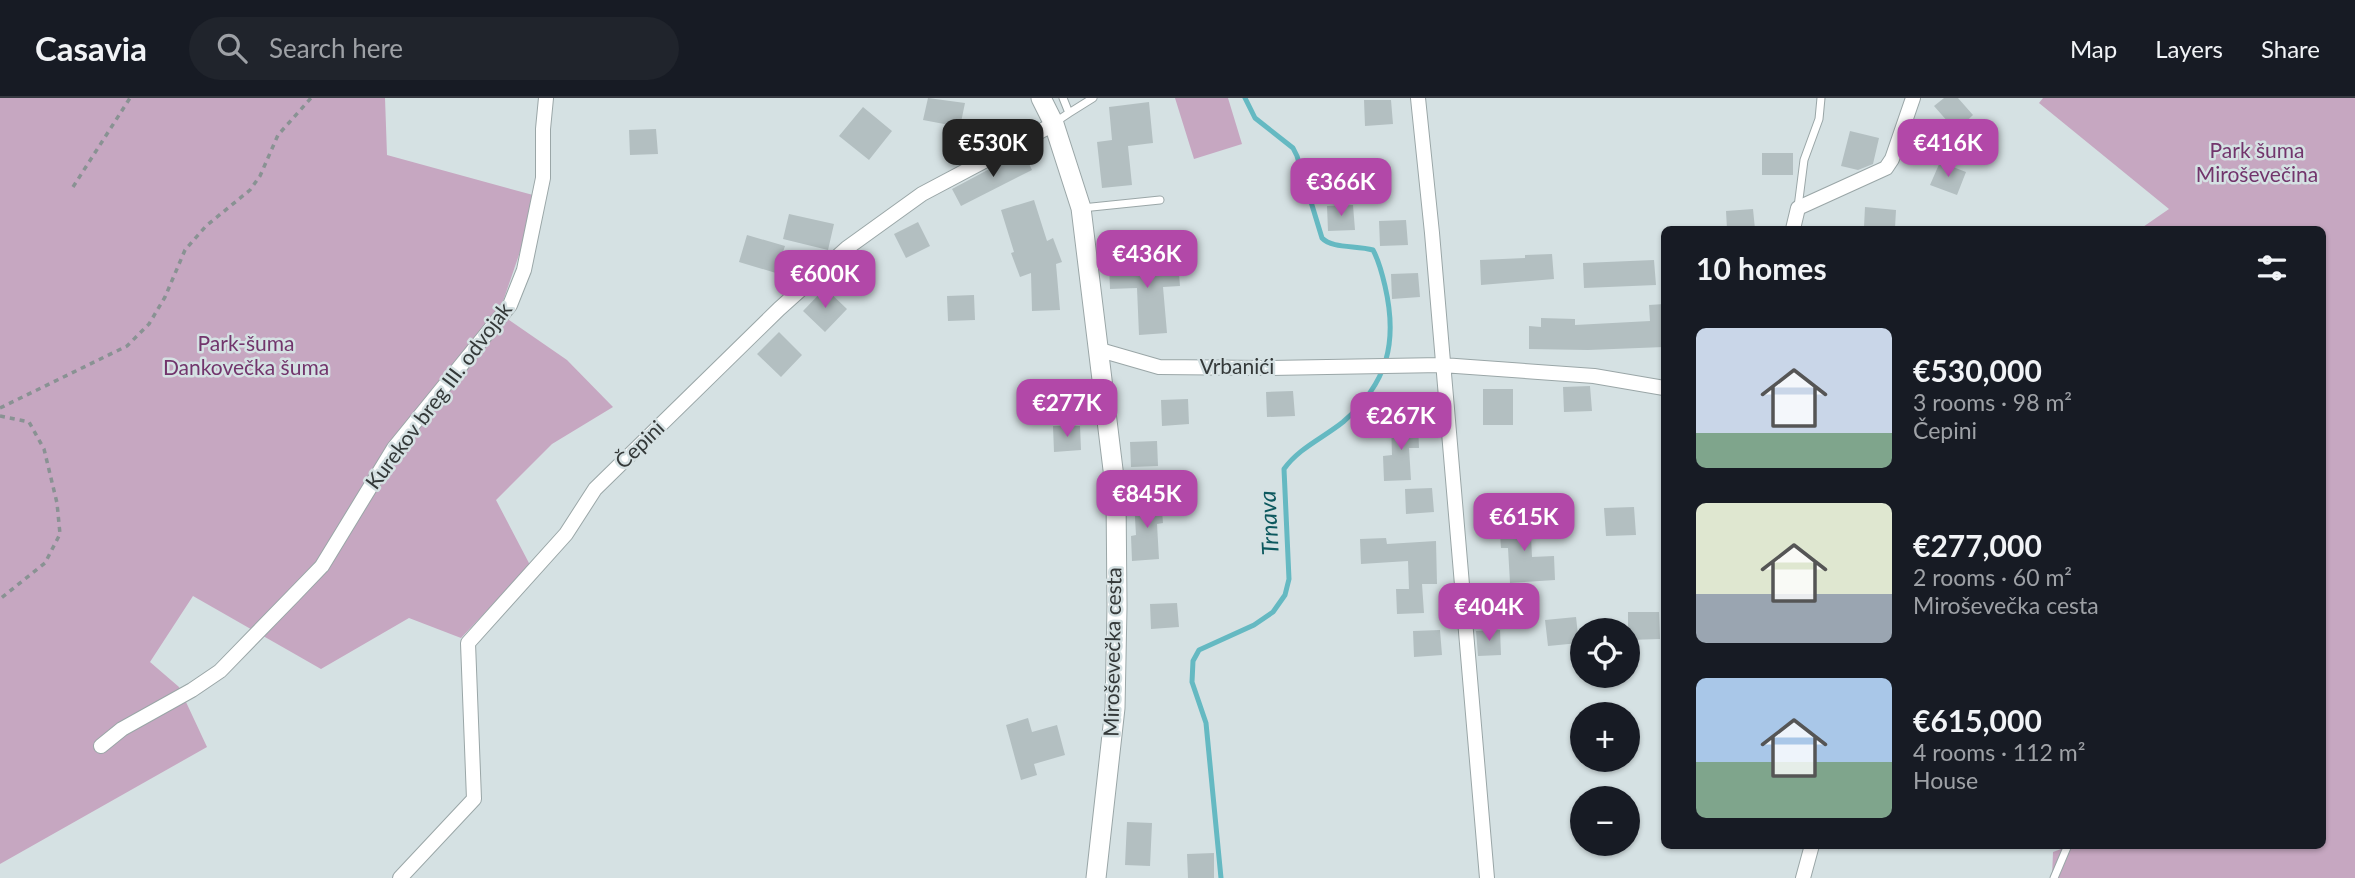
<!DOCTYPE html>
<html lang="en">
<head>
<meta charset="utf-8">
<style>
  :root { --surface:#171b24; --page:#20242c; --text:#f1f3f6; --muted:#9ea1a6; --line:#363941; --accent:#b248a8 }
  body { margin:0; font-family:Lato,sans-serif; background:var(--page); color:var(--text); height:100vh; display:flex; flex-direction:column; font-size:26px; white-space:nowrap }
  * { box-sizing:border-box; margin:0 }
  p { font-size:23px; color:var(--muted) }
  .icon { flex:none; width:38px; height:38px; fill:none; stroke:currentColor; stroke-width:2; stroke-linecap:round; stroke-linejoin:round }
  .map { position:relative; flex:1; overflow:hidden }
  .side { position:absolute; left:1661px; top:128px; width:665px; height:623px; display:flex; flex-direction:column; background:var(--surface); border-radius:10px; box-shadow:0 2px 5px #0004 }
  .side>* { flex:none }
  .buttons { position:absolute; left:1570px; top:520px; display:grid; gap:14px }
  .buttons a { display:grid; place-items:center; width:70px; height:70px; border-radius:50%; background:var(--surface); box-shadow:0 2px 5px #0004; font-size:35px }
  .price { position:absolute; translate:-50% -60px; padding:0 16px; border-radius:14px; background:var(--accent); color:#fff; font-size:23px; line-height:46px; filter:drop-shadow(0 2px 4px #0008) }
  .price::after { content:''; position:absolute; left:50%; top:42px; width:21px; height:16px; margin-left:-10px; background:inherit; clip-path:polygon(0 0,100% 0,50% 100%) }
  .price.current { background:#222; color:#fff }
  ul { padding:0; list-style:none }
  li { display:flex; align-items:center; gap:21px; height:175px; padding:0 35px }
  li span { display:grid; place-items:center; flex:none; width:196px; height:140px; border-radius:10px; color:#555 }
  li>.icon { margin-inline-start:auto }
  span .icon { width:84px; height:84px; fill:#fffc; stroke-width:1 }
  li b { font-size:30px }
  h2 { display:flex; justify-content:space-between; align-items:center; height:84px; padding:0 35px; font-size:30px }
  header { display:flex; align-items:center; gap:42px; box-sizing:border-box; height:98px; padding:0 35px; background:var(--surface); border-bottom:2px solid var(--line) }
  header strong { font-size:33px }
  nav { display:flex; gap:38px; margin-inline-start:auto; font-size:24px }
  .search { width:490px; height:63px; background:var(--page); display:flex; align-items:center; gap:18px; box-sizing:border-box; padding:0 24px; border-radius:38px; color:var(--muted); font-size:26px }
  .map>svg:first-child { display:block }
  .green { fill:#c6a7c1 }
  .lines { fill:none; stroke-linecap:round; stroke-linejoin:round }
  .stream { stroke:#65b9c2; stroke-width:5 }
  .building { fill:#b3bfc1 }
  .service-casing { stroke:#9aa6a7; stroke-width:9 }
  .minor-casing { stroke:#9aa6a7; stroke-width:16 }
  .secondary-casing { stroke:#9aa6a7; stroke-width:21 }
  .path { stroke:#899293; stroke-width:3.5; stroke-dasharray:5 5; stroke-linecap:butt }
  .service { stroke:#fff; stroke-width:7 }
  .minor { stroke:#fff; stroke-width:14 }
  .secondary { stroke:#fff; stroke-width:19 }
  .labels { text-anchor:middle; stroke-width:5; stroke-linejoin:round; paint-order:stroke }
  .park-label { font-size:21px; fill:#72356c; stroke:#d5e1e3 }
  .street-label { font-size:21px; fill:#343939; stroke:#d5e1e3 }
  .water-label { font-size:23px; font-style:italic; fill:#0c585e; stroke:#d5e1e3 }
</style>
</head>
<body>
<header>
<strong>Casavia</strong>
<div class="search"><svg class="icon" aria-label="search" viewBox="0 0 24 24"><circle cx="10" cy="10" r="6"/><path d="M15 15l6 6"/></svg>Search here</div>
<nav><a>Map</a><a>Layers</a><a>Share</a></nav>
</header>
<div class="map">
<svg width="2355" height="780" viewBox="0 0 2355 780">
  <rect width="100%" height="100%" fill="#d5e1e3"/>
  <!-- green -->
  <path class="green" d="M0,0h385l2,57 146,40 -11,51 -23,67 68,47 46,47 -61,37 -56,56 34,65 -69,73 -52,-20 -88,51 -128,-73 -43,66 29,25 28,60 -207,117z
    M1175,0h53l14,46 -48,15z
    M2043,0h312v780h-303l1,-26 19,-7h250v-616h-182l29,-20 -130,-106z"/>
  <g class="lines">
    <!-- stream -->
    <path class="stream" d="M1221,780l-15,-155 -14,-41 1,-21 6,-11 55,-25 19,-13 12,-17 4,-16 -5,-110c15,-21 39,-31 59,-47 45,-39 55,-80 42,-136 -3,-13 -6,-25 -12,-36 -16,-5 -41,-1 -51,-12l-25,-82 -4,-8 -38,-30 -10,-20"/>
  </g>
  <!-- building -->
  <path class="building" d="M928,0l37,5 -5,24 -37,-7z
    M1944,0h14l15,17 -17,16 -22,-25z
    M1364,2h27l2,24 -28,2z
    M1149,4l4,41 -25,3 4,39 -30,3 -5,-46 15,-2 -3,-33z
    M863,9l29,24 -23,29 -30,-24z
    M656,31l2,25 -28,1 -1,-25z
    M1850,33l29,7 -6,26 -15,6 -17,-4z
    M1023,53l9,19 -71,36 -9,-17z
    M1762,55h31v22h-31z
    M1940,64l26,10 -9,23 -27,-10z
    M1034,102l13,41 6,-3 9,24 -6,2 4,46 -28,1 -1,-38 -11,4 -9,-24 3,-1 -13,-42z
    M1353,107l2,25 -27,1 -1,-25z
    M1865,109l31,3 -1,18 -31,-1z
    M1753,111l2,20h-28l-1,-18z
    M789,116l45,10 -6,26 -45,-11z
    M1406,122l2,25 -28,1 -1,-25z
    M918,124l12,24 -24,12 -12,-24z
    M747,137l38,11 -9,27 -37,-11z
    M1552,156l2,25 -73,6 -1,-25 45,-2v-3z
    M1654,162l2,25 -72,3 -1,-25z
    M1178,164l2,24 -17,1 4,46 -28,2 -2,-47 -27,1 -1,-25z
    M1418,175l2,24 -28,2 -1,-25z
    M825,190l22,21 -22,23 -22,-21z
    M974,197l1,25 -27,1 -1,-25z
    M1664,206v43l-76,3 -59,-1v-23l12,1v-9l34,1v6l75,-4 -1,-16z
    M779,234l23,23 -21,22 -24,-23z
    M1590,288l2,25 -28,1 -1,-25z
    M1483,291h30v36h-30z
    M1293,293l2,25 -28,1 -1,-25z
    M1188,301l1,25 -27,2 -1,-26z
    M1418,325l1,25h-10l2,32 -27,1 -1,-25 9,-1 -1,-31z
    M1053,328h27l1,24 -27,2z
    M1157,343l1,25 -27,1 -1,-25z
    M1432,390l2,24 -28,2 -1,-25z
    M1161,401l2,24 -6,1 2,35 -27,2 -1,-25 5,-1 -2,-35z
    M1634,409l2,28 -30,1 -2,-28z
    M1530,419l2,40 22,-1 1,24 -45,3 -2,-35h-7l-2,-29z
    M1386,440l1,6 49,-3 1,43h-15l2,29 -27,1 -1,-25h13l-1,-28 -47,3 -1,-25z
    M1177,505l2,24 -28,2 -1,-25z
    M1628,514h31l1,27 -32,1z
    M1576,519l3,26 -31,3 -3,-26z
    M1440,532l2,25 -28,2 -1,-26z
    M1500,532l1,25 -23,1 -2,-25z
    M1028,620l4,14 25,-7 8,30 -31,9 3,11 -16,5 -15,-55z
    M1127,724l25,1 -2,43 -25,-1z
    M1214,755v25h-26l-1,-24z"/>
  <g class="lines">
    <!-- service casing -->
    <g class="service-casing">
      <path id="service" d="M1069,15l24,-15
        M1054,25l15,-10 -6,-15
        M1798,109l6,-47 15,-41 2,-21
        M1082,110l78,-8
        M2054,780l14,-33"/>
    </g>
    <!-- minor casing -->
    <g class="minor-casing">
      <path id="minor" d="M1418,0l14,135 55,645
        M1793,131l5,-21 88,-40 6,-9 21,-61
        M1100,252l59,17 105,1 178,-3 152,11 70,12
        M101,648l21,-17 70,-39 28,-19 74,-76 28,-29 72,-118 116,-143 14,-35 19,-92v-49l3,-31
        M400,780l74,-79 -6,-156 98,-109 29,-45 184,-180 68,-61 75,-54 132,-70
        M1803,780l9,-33"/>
    </g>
    <!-- secondary casing -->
    <g class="secondary-casing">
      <path id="secondary" d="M1041,0l13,26 27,84 35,286 1,113 -2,101 -19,170"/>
    </g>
    <!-- path -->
    <path class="path" d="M73,89l57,-89
      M0,310l127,-62 22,-22 16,-27 20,-47 21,-24 44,-36 10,-14 18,-41 33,-37
      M0,318l29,6 15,27 13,54 3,31 -15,29 -45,36"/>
    <!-- service -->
    <use href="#service" class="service"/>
    <!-- minor -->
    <use href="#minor" class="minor"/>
    <!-- secondary -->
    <use href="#secondary" class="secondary"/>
  </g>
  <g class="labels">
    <!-- park labels -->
    <g class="park-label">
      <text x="2257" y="60">Park šuma<tspan x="2257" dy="24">Miroševečina</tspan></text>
      <text x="246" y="253">Park-šuma<tspan x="246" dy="24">Dankovečka šuma</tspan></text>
    </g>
    <!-- street labels -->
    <g class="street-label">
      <text x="1237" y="276">Vrbanići</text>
      <text transform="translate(439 298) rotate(-53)" y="7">Kurekov breg III. odvojak</text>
      <text transform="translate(640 347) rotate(-44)" y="7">Čepini</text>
      <text transform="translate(1113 554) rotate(-89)" y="7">Miroševečka cesta</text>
    </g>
    <!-- water labels -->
    <g class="water-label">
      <text transform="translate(1269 425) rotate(-93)" y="8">Trnava</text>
    </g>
  </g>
</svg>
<div class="buttons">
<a><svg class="icon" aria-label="locate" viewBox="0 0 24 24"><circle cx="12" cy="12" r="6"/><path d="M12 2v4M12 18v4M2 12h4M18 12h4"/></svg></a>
<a>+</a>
<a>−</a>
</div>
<b class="price current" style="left:993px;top:81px">€530K</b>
<b class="price" style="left:1948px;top:81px">€416K</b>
<b class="price" style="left:1341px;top:120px">€366K</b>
<b class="price" style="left:1147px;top:192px">€436K</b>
<b class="price" style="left:825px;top:212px">€600K</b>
<b class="price" style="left:1067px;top:341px">€277K</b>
<b class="price" style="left:1401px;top:354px">€267K</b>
<b class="price" style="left:1147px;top:432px">€845K</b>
<b class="price" style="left:1524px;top:455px">€615K</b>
<b class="price" style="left:1489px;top:545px">€404K</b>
<section class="side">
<h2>10 homes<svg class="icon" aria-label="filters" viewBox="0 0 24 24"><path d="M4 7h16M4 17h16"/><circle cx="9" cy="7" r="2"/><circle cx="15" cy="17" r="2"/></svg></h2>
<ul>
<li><span style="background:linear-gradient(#c9d6e8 75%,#7fa58c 0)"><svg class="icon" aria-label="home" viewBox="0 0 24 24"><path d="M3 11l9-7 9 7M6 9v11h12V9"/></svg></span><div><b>€530,000</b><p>3 rooms · 98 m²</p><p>Čepini</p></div></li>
<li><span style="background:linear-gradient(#dfe7d0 65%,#9aa5b1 0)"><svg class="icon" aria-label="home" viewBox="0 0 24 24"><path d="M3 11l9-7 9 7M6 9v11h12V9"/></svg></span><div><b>€277,000</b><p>2 rooms · 60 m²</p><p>Miroševečka cesta</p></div></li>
<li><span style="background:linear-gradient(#a9c7e8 60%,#7fa58c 0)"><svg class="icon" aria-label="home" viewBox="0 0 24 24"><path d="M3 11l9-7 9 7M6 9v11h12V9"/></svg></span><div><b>€615,000</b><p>4 rooms · 112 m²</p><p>House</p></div></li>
</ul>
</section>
</div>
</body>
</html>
